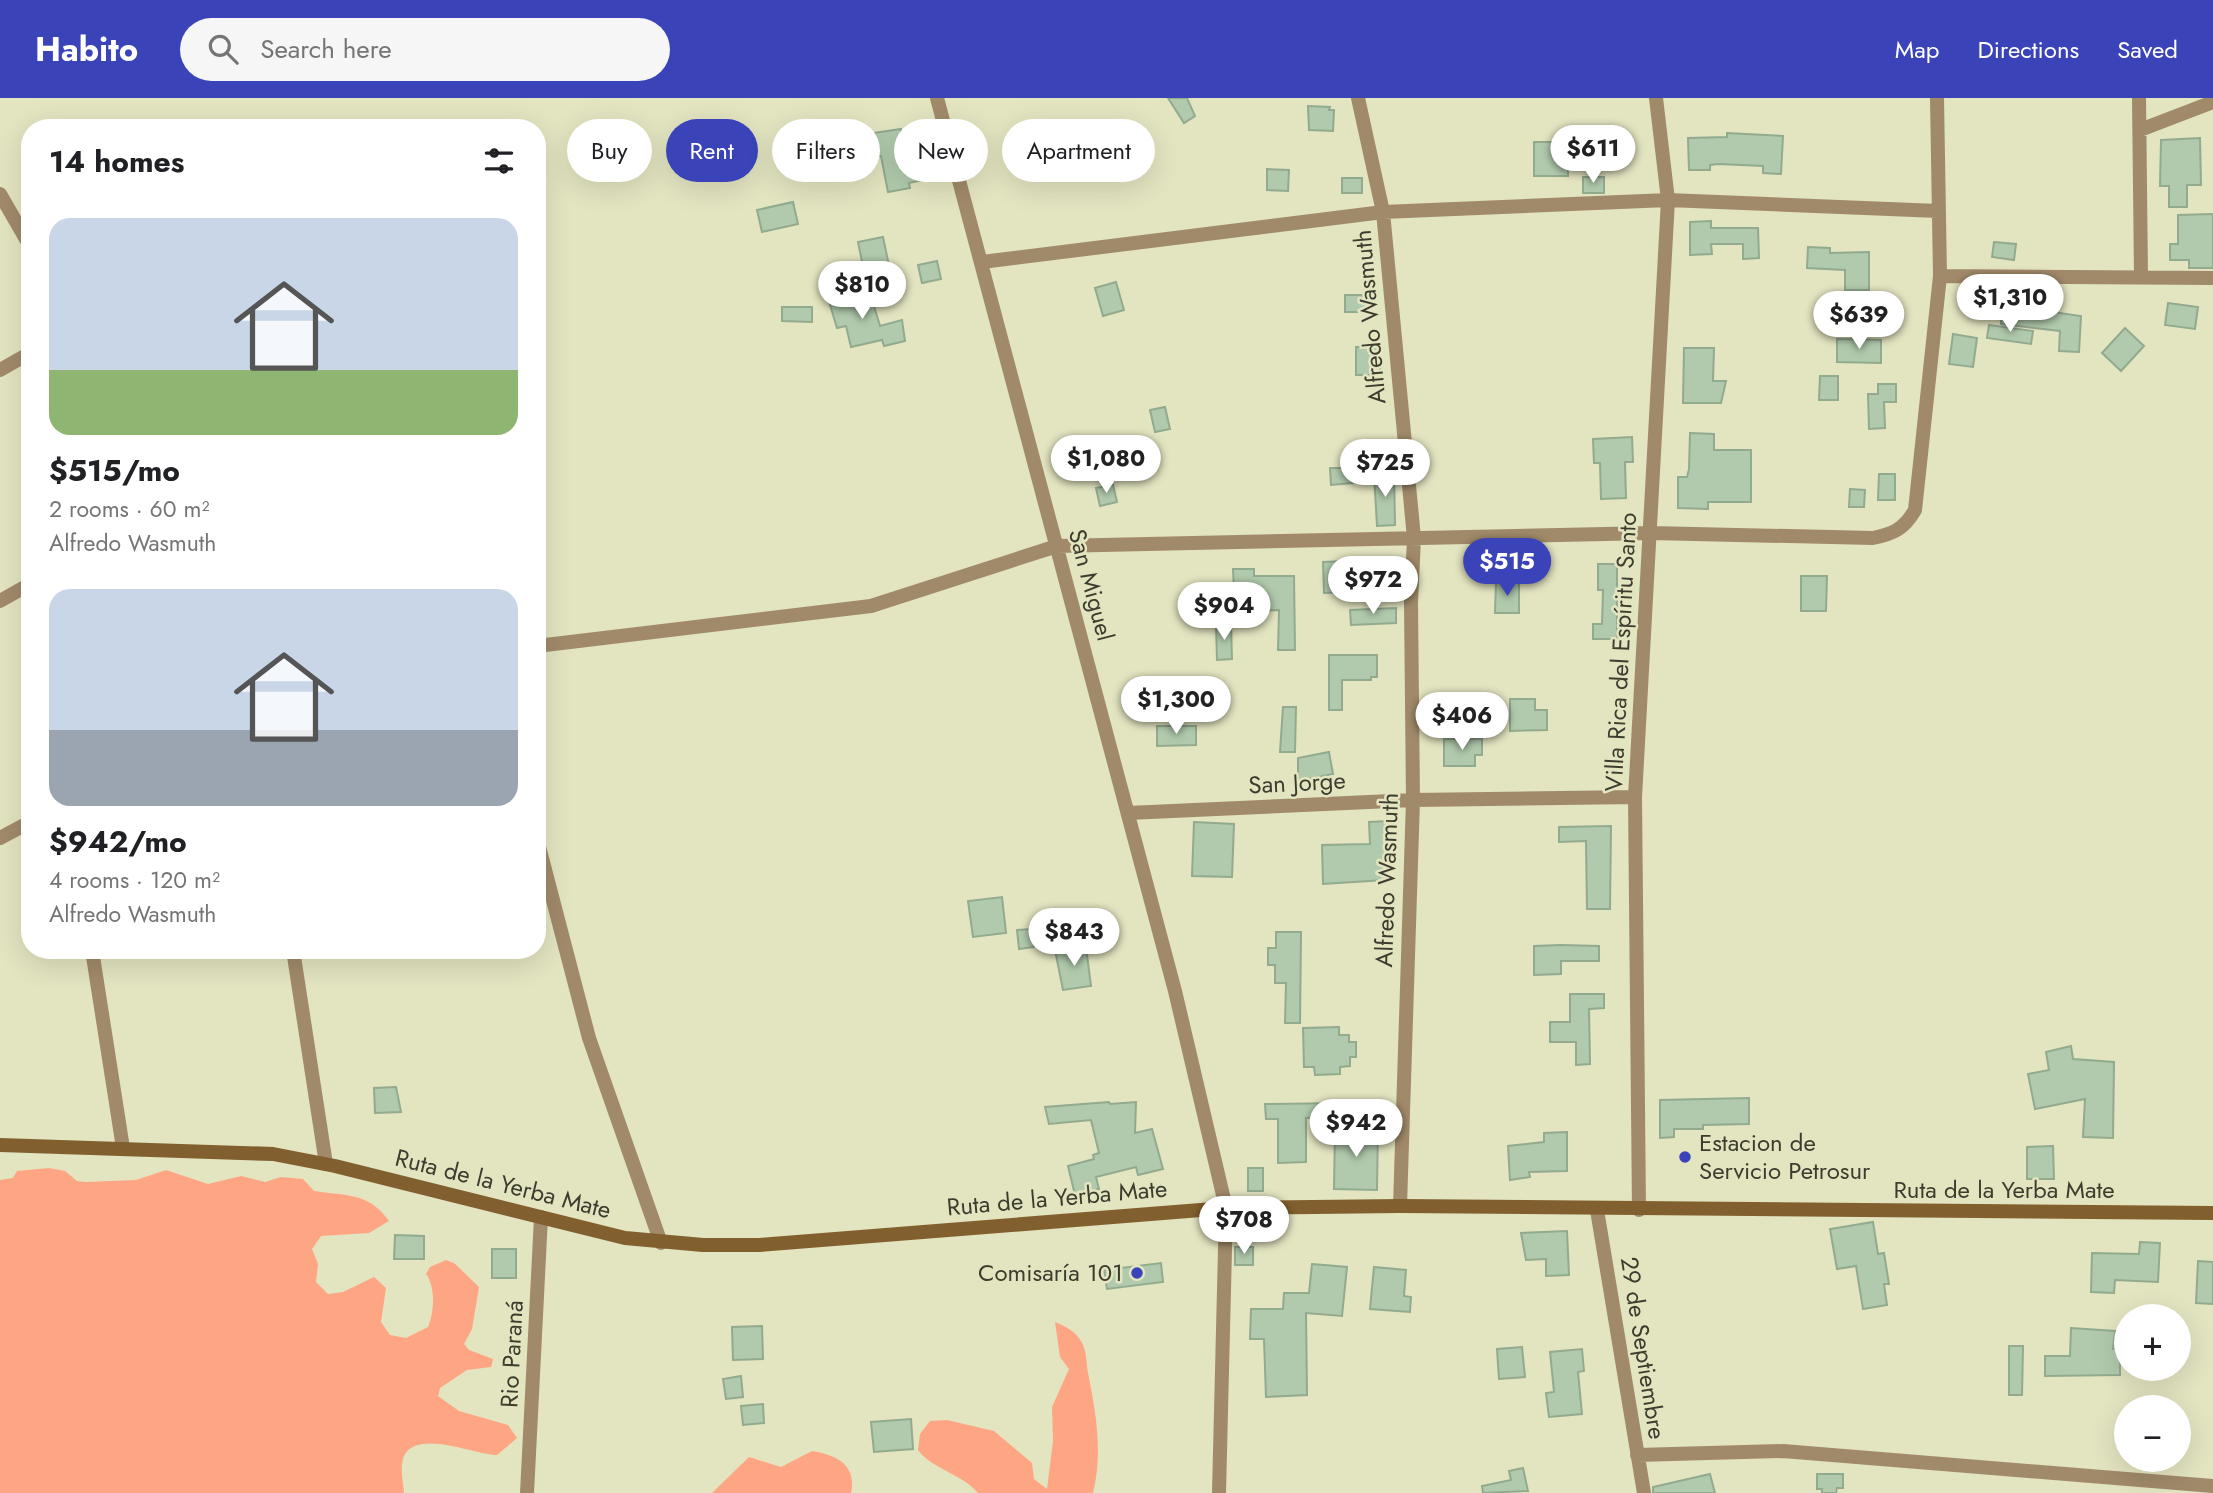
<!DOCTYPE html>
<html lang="en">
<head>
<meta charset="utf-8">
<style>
  :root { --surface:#fff; --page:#f6f6f6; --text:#202124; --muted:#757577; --accent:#3a43b7 }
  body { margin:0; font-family:Jost,sans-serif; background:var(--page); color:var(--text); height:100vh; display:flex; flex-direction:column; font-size:26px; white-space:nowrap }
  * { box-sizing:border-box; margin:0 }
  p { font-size:23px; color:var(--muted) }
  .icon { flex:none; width:38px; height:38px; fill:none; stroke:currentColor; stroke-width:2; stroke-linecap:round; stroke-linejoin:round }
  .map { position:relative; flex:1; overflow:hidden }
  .sheet { position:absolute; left:21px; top:21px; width:525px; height:840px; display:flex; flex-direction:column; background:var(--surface); border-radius:28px; box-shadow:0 7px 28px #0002 }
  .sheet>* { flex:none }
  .top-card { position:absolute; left:567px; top:21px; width:665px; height:63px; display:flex; gap:14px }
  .controls { position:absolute; left:2114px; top:1206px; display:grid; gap:14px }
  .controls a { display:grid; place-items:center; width:77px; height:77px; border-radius:50%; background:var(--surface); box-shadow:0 7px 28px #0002; font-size:35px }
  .price { position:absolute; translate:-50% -60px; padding:0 16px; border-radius:24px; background:#fff; color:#222; font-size:23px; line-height:46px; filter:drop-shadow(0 2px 4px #0008) }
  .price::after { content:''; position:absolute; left:50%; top:42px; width:21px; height:16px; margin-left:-10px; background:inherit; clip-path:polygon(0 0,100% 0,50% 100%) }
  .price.selected { background:var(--accent); color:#fff }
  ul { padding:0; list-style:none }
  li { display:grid; align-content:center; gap:14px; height:371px; padding:0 28px }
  li span { display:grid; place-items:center; height:217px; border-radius:21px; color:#555 }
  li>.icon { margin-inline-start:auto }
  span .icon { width:126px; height:126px; fill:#fffc; stroke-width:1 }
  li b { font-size:30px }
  h2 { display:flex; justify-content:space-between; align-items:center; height:84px; padding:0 28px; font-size:30px }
  .chip { padding:0 24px; border-radius:32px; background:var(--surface); box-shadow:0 7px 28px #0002; font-size:24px; line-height:63px }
  .chip.selected { background:var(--accent); color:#fff }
  header { display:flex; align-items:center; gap:42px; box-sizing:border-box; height:98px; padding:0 35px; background:var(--accent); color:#fff }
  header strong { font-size:33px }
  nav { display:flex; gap:38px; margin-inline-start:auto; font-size:24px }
  .search { width:490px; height:63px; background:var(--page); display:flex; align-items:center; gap:18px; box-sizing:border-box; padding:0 24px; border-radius:38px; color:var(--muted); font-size:26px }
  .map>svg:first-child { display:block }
  .green { fill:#fea683 }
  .building { fill:#b1caad; stroke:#92aa8e; stroke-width:2 }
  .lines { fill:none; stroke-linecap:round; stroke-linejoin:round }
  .street { stroke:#a18a6a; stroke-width:14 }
  .secondary { stroke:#815f2e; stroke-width:14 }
  .poi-dot { fill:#3a43b7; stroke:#e3e4c0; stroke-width:2.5 }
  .labels { text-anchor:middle; stroke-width:5; stroke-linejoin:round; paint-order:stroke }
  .street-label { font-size:24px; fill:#3d3d2f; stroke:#e3e4c0 }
  .poi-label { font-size:24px; fill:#3d3d2f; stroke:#e3e4c0; text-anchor:start }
</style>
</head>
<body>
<header>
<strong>Habito</strong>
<div class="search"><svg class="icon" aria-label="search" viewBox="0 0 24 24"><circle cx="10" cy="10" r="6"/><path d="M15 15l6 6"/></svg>Search here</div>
<nav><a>Map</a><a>Directions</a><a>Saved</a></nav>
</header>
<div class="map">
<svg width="2213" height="1395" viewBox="0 0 2213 1395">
  <rect width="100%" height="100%" fill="#e3e4c0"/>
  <!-- green -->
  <path class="green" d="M49,1070l16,3 12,10 9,1 50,-2 30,-10 42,14 33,-8 24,6 16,-5 22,2 11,12c31,5 55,1 75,30l-20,12 -48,3 -9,13 6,15 -2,18 12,12 15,-2 31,-15 12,11 -5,34 9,13 16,3 22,-11c6,-14 8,-40 -2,-53l4,-7 16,-7 8,3 25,24 -7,42 -8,15 5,6 24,9 -2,8 -24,3 -27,18 -2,8 21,15 49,14 9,13 -20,17c-22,0 -76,-25 -92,-1 -6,10 -2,28 -1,39h-404v-313l13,-2 4,-7z
    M1055,1224c11,5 19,8 26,19 6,10 5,21 7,32 8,40 15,79 5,120h-115c-17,-20 -45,-23 -60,-43l2,-16 10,-13 17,-1 47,11 38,32 2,16 13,10 6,-48 -1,-34 17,-38 -9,-12z
    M812,1353c25,4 45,14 39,42h-139l37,-36 32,10z"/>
  <!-- building -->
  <path class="building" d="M1168,0h19l8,18 -11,7z
    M1308,8l22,1 -1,3h5l-1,21 -24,-1z
    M901,31l6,41 22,-5 3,13 -23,5 1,5 -22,4 -7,-36 -5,1 -3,-24z
    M818,32l5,25 -19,3 -5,-24z
    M1727,35l56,3 -2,38 -18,-1v-7l-45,-2 -8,1v5h-21l-1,-32 39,-1z
    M2200,40l1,47h-14v22h-18v-21h-9l1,-46z
    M1534,44h34v34h-34z
    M1267,71l22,1 -1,21 -21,-1z
    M1583,79h21v16h-21z
    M1342,80h20v15h-20z
    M793,104l5,22 -36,8 -5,-22z
    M2213,116v54h-24v-8h-19v-16h8v-29z
    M1711,123v7h47l1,30 -16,1v-15h-32l1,10 -22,1v-33z
    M883,139l10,48 -25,6 -10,-49z
    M1994,144l22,2 -2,16 -22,-3z
    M1808,149l22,1v5l39,-1v38h-24v-20l-38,-2z
    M937,163l4,18 -19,4 -4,-18z
    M1116,184l8,28 -21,6 -8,-28z
    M839,186l6,21 26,-9 9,30 22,-6 3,21 -21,5 -2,-6 -31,7 -5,-21 -9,2 -12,-40z
    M1345,197h22v17h-22z
    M2168,205l30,4 -3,22 -30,-4z
    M782,209h30v15l-30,-1z
    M2001,211l24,-1 56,8 -2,36 -20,-1 1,-20 -59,-7z
    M1989,227l44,6 -2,13 -44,-6z
    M2125,230l19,18 -23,25 -19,-18z
    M1953,236l24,4 -4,29 -24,-3z
    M1837,241l44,1v23l-44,-1z
    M1356,249h24v28h-24z
    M1684,250h30l-1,33h13l-5,22h-38z
    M1820,278h18v24h-19z
    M1878,286h18v18h-12l1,26 -16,1 -1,-35h10z
    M1165,309l5,22 -15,3 -5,-22z
    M1690,335l24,1v16h37v52h-43v7l-30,-1v-31h9l2,-8z
    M1632,339l1,25h-8l1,36 -25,1 -1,-36h-6l-1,-24z
    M1362,364l2,20 -33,3 -1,-17h13v-5z
    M1394,375l1,52 -18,1 -3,-52z
    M1879,376h16v26h-17z
    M1113,387l4,17 -17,4 -4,-18z
    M1850,391l15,1 -1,17h-15z
    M1345,463l1,31 -22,1 -1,-31z
    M1598,466h19v75h-24v-15h9l1,-34h-5z
    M1233,471h21v7h40l1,74h-17l1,-40 -44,2z
    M1801,478h26l-1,35h-25z
    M1496,484l23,1v30h-24z
    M1396,510v15l-45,2 -1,-15z
    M1216,526h15l1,35 -15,1z
    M1329,557h48v22h-6v3h-29v30h-13z
    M1510,601h25v11h12v20l-37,1z
    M1283,609h13l-1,45h-15z
    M1157,628h39v19l-39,1z
    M1444,641h38v16h-7v11h-31z
    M1329,654l4,22 -35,7v-23z
    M1389,723l1,21 -5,1v37l-62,4 -1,-39 48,-1 -1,-22z
    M1194,724l40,2 -2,53 -40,-1z
    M1611,728l-1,83h-23l-1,-68 -27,1v-15z
    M1002,799l4,36 -33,4 -5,-36z
    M1032,831l2,18 -15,2 -2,-19z
    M1276,834h25l-1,91h-15l1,-40h-11v-18h-7v-17h8z
    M1561,847l38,1v15h-38v13l-27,1v-29z
    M1086,849l5,39 -28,4 -8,-40z
    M1570,896h34v14l-15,1 1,55 -14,1v-23h-26v-20h20z
    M1339,929v8h10v7h7v15h-6v9l-10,1v7l-25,1 -1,-8h-10l-1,-39z
    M2071,948l2,13 41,3 -1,76 -30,-1 2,-38 -50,10 -7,-35 21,-4 -3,-18z
    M396,989l5,25 -26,1 -1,-25z
    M1749,1000v26l-46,1v4h-29v8l-14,1v-38z
    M1109,1004l1,2 26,-2 -1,31 17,-4 11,40 -25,6 -2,-8 -40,10 3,12 -24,6 -7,-29 26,-7 -1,-4 6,-2 -8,-33 -42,4 -4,-17z
    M1347,1005v14l-41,1v44l-28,1v-44h-12l-1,-15z
    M1335,1031h43l-1,61 -43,-1z
    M1567,1034v39l-38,1 1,5 -20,3 -2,-34 36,-4v-9z
    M2053,1048l1,33h-27v-32z
    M1248,1070h15v23h-15z
    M1873,1124l5,32 6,-1 5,31h-5l3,21 -24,4 -7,-43 -19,3 -7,-40z
    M1567,1133l2,44 -23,1v-17l-20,1 -5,-27z
    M395,1137l29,1v23h-30z
    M2140,1144l20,1 -2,39 -43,-2 -1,13 -23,-1 1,-39 47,1z
    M1235,1149h18v18h-18z
    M492,1151h24v29h-24z
    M2198,1163l15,1v42l-17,-1z
    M1161,1165l2,19 -56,7 -3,-19z
    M1312,1166l35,3 -5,49 -36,-3 1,82 -41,2 -2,-58h-14l1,-30h32l1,-16h25z
    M1374,1169l32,3 -2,26 7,1 -1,15 -40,-3z
    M762,1228l1,33 -30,1 -1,-33z
    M2071,1230l44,3 -2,18h7v26l-75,1v-20h25z
    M2009,1248h14l-1,49h-13z
    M1522,1249l3,30 -26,2 -2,-30z
    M1582,1251l2,22 -6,1 4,42 -33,3 -3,-24 8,-1 -4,-40z
    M741,1278l2,21 -17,2 -3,-20z
    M763,1306l1,19 -21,2 -2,-19z
    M911,1321l2,30 -39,3 -3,-30z
    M1523,1370l5,23 -45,2 -1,-7 29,-6 -2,-9z
    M1710,1376l5,19h-62v-6z
    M1817,1376h26v14h-6l-1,5h-14v-4h-5z"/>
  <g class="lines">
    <!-- street -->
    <path class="street" d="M937,0l238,893 51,217 -7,285
      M1358,0l25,114 31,326 -3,65 2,197 -13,406
      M2139,0l2,178
      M2140,32l73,-28
      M0,96l30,52
      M982,164l401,-50 285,-12 270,11
      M1940,178l273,2
      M0,272l30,-17
      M0,503l30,-17
      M537,548l334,-40 186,-60 594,-13 222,5c20,-4 31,-9 42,-28l25,-234 -3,-178
      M1128,715l285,-13 222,-3
      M0,740l30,-16
      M537,741l52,199 72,205
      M92,852l31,198
      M293,852l33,214
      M1597,1112l47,283
      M1639,1112l-4,-413 33,-597 -12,-102
      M1637,1357l146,-4 430,35
      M527,1395l14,-276"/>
    <!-- secondary -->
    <path class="secondary" d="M0,1047l273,9 62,12 290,72 78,7h56l467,-37 174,-2 813,7"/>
  </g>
  <!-- markers -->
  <g class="poi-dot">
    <circle cx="1685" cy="1059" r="7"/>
    <circle cx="1137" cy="1175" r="7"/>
  </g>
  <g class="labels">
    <!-- street labels -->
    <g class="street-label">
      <text transform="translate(1370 219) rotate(-95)" y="8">Alfredo Wasmuth</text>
      <text transform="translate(1091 487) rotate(75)" y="8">San Miguel</text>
      <text transform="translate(1621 554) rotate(-87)" y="8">Villa Rica del Espíritu Santo</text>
      <text transform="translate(1297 685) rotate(-3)" y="8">San Jorge</text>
      <text transform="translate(1387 782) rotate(-88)" y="8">Alfredo Wasmuth</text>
      <text transform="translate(503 1086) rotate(14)" y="8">Ruta de la Yerba Mate</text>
      <text x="2004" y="1100">Ruta de la Yerba Mate</text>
      <text transform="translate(1057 1100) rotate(-5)" y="8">Ruta de la Yerba Mate</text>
      <text transform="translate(1643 1250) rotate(81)" y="8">29 de Septiembre</text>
      <text transform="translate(512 1256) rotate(-87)" y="8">Rio Paraná</text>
    </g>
    <!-- poi labels -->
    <g class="poi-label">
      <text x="1699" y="1053">Estacion de<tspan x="1699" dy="28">Servicio Petrosur</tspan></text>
      <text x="1123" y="1183" text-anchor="end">Comisaría 101</text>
    </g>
  </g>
</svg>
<div class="controls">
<a>+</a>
<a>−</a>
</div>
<b class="price" style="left:1593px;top:87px">$611</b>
<b class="price" style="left:862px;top:223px">$810</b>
<b class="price" style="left:2010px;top:236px">$1,310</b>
<b class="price" style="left:1859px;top:253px">$639</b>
<b class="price" style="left:1106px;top:397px">$1,080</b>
<b class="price" style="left:1385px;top:401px">$725</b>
<b class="price selected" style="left:1507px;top:500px">$515</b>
<b class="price" style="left:1373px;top:518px">$972</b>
<b class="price" style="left:1224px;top:544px">$904</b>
<b class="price" style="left:1176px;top:638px">$1,300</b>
<b class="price" style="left:1462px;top:654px">$406</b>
<b class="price" style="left:1074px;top:870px">$843</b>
<b class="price" style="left:1356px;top:1061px">$942</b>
<b class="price" style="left:1244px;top:1158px">$708</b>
<div class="top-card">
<a class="chip">Buy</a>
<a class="chip selected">Rent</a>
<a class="chip">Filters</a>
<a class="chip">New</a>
<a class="chip">Apartment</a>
</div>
<section class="sheet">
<h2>14 homes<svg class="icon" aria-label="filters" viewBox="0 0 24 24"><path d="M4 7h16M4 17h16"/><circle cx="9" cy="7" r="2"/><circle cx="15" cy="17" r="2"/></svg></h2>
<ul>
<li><span style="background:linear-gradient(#c9d6e8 70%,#8fb573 0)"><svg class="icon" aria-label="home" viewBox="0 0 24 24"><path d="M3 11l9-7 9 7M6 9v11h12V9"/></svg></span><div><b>$515/mo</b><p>2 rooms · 60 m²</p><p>Alfredo Wasmuth</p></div></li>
<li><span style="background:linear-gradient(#c9d6e8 65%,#9aa5b1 0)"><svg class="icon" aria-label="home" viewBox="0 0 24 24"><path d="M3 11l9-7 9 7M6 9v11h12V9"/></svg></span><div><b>$942/mo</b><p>4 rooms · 120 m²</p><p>Alfredo Wasmuth</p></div></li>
</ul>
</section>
</div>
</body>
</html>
